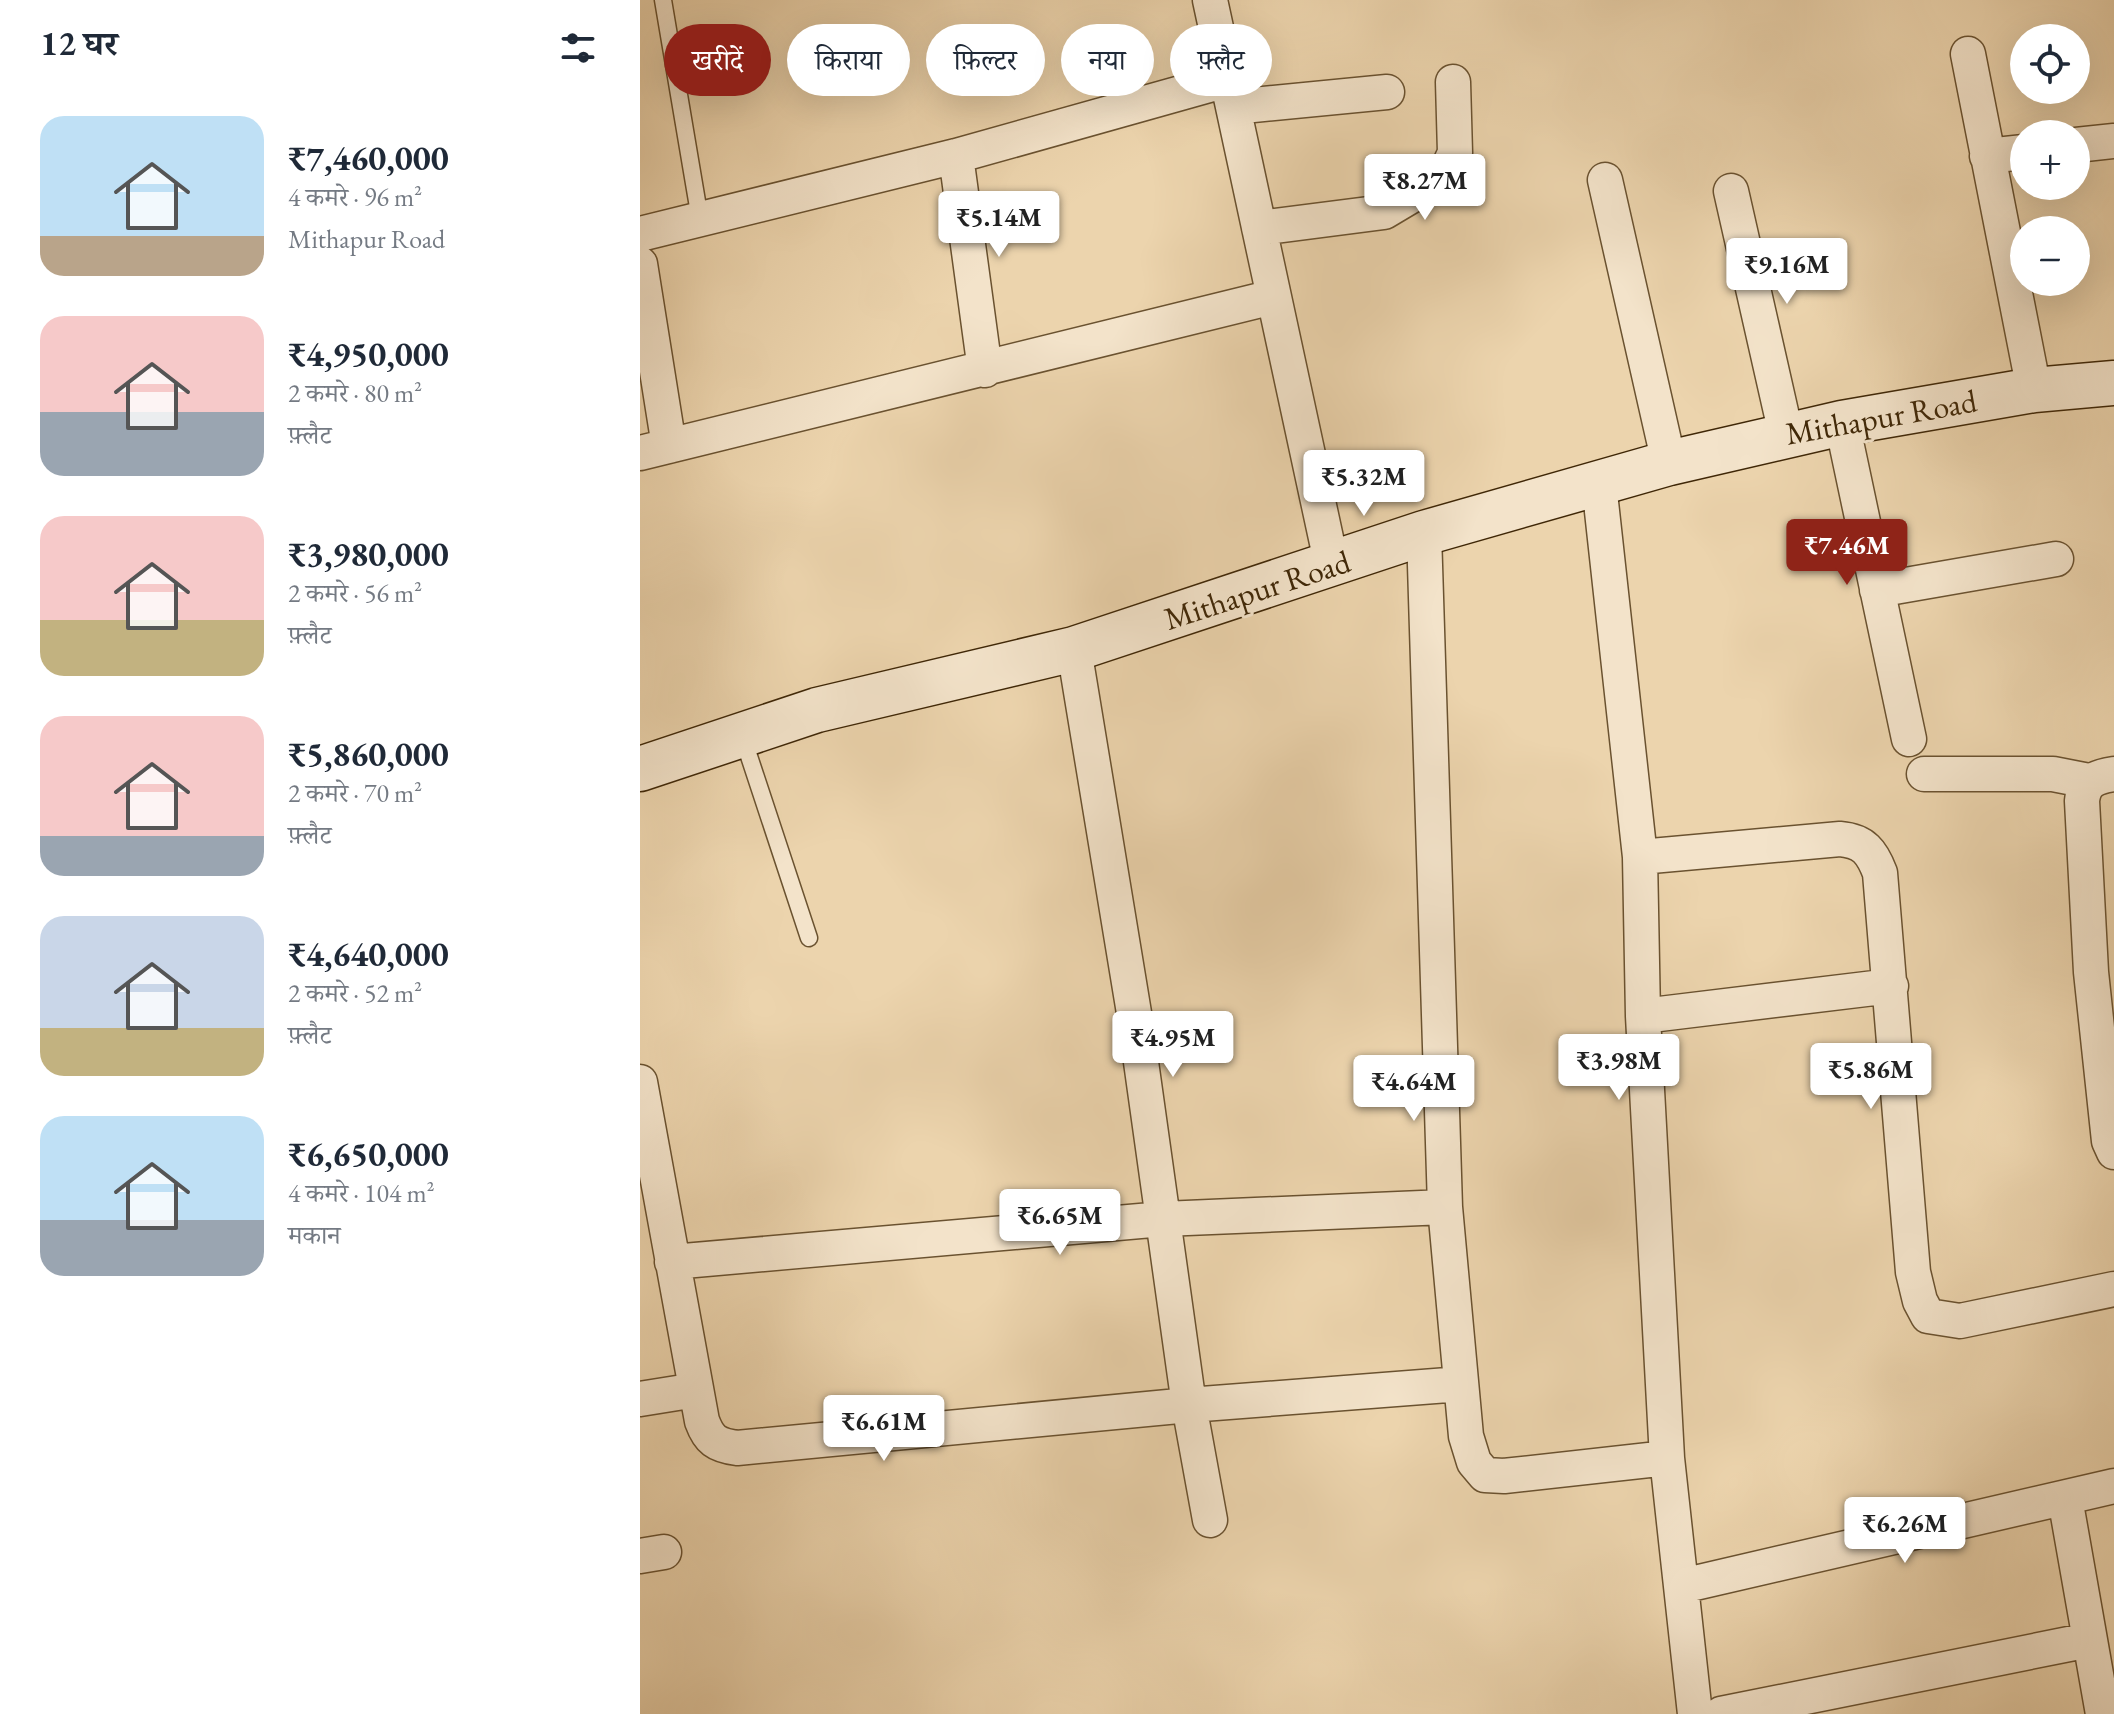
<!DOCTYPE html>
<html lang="hi">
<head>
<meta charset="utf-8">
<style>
  :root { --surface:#fff; --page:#f2f2f3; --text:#1f2937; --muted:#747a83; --accent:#8f2418 }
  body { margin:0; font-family:"EB Garamond","Noto Serif Devanagari",serif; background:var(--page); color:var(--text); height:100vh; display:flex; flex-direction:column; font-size:30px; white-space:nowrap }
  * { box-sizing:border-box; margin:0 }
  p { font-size:26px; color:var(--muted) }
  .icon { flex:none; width:44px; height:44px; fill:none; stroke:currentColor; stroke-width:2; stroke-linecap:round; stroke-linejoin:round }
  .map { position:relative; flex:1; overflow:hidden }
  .drawer { display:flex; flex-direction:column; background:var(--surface); width:640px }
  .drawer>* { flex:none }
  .hud { position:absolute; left:24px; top:24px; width:760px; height:72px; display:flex; gap:16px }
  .controls { position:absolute; left:1370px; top:24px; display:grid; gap:16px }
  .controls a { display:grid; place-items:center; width:80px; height:80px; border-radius:50%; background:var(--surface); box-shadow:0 8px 32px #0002; font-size:40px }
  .price { position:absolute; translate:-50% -68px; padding:0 18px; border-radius:8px; background:#fff; color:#222; font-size:26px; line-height:52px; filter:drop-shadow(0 2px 4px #0008) }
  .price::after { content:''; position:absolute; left:50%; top:48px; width:24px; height:18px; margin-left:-12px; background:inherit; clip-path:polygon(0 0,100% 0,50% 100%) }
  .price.active { background:var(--accent); color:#fff }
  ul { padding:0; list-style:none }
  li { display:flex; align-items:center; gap:24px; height:200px; padding:0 40px }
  li span { display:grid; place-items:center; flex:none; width:224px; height:160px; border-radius:24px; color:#555 }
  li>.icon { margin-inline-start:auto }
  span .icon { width:96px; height:96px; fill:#fffc; stroke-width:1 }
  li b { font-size:34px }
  h2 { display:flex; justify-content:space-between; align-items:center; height:96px; padding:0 40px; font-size:34px }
  .chip { padding:0 28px; border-radius:36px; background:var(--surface); box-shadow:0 8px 32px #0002; font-size:28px; line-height:72px }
  .chip.active { background:var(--accent); color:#fff }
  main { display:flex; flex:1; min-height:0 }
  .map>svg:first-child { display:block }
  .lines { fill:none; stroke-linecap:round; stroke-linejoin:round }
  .lane-casing { stroke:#6a5230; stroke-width:19 }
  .street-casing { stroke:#6a5230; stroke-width:37 }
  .secondary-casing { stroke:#3f2707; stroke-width:47 }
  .lane { stroke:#f3e3ca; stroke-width:16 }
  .street { stroke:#f3e3ca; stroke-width:34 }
  .secondary { stroke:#f3e3ca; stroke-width:44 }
  .labels { text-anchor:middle; stroke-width:6; stroke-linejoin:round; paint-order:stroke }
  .street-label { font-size:32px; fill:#3f2707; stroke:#f3e3ca }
</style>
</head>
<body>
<main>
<section class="drawer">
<h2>12 घर<svg class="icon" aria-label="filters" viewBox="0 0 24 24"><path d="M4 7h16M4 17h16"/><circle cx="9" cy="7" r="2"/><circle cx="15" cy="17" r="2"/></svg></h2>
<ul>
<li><span style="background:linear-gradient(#bfe0f5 75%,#b9a48a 0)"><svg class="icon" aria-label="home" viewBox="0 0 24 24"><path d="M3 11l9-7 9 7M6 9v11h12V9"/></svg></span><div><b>₹7,460,000</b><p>4 कमरे · 96 m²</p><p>Mithapur Road</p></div></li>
<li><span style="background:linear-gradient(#f6c9c9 60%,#9aa5b1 0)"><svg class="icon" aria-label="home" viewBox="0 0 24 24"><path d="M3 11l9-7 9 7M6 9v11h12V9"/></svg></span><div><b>₹4,950,000</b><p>2 कमरे · 80 m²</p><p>फ़्लैट</p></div></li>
<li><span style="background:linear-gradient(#f6c9c9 65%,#c2b280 0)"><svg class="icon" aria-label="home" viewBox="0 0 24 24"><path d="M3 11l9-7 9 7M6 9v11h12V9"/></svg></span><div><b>₹3,980,000</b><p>2 कमरे · 56 m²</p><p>फ़्लैट</p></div></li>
<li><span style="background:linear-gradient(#f6c9c9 75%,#9aa5b1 0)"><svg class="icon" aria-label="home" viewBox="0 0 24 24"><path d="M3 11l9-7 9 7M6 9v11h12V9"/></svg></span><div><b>₹5,860,000</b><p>2 कमरे · 70 m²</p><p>फ़्लैट</p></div></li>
<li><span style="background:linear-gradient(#c9d6e8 70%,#c2b280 0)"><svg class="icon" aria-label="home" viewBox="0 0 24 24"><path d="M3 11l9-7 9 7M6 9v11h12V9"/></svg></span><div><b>₹4,640,000</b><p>2 कमरे · 52 m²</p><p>फ़्लैट</p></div></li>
<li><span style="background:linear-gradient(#bfe0f5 65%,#9aa5b1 0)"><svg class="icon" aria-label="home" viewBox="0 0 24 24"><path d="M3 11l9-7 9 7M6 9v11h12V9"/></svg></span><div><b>₹6,650,000</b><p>4 कमरे · 104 m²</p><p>मकान</p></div></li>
</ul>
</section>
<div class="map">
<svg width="1474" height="1714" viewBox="0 0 1474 1714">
  <rect width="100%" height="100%" fill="#ecd4ad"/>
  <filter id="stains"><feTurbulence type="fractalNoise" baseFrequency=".0025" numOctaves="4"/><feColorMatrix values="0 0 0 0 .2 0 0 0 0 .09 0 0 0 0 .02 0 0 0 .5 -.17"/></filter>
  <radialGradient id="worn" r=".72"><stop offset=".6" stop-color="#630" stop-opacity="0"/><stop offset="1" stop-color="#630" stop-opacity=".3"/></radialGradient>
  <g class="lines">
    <!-- lane casing -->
    <g class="lane-casing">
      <path id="lane" d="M23,0l37,219
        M102,735l67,203"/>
    </g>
    <!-- street casing -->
    <g class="street-casing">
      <path id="street" d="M570,0l122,566
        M1328,54l66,336
        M593,107l154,-15
        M1436,145l38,-4
        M316,156l29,214
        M1347,156l37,-4
        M965,180l64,283
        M1091,191l55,243
        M619,228l125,-16 52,-31 12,-13 7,-15 -2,-71
        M0,234l316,-78 271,-76
        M0,264l29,182
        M1202,423l67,316
        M0,453l633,-156
        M959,484l41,373 3,159 24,442 28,256
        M784,533l21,674 21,229 8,26 11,13 19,1 163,-18
        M1237,590l179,-31
        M434,649l61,370 54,386 21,115
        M1284,774h129l36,7
        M1474,774c-19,3 -30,7 -32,27l9,171 18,169 5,11
        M1000,857l200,-18c24,2 32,13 40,34l33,399 7,29 8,15 32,5 154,-32
        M1003,1016l248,-30
        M0,1082l62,339c7,19 14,24 35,27l452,-43 272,-21
        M32,1262l491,-43 282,-12
        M0,1399l56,-9
        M1425,1498l38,216
        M0,1556l24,-4
        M1042,1586l432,-100
        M1081,1714l368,-74"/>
    </g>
    <!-- secondary casing -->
    <g class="secondary-casing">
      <path id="secondary" d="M0,769l177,-59 257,-61 350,-116 245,-70 173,-40 192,-33 80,-7"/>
    </g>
    <!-- lane -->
    <use href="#lane" class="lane"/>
    <!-- street -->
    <use href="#street" class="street"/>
    <!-- secondary -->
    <use href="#secondary" class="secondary"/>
  </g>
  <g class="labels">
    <!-- street labels -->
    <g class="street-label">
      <text transform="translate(1241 417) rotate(-10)" y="11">Mithapur Road</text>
      <text transform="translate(617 590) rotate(-18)" y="11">Mithapur Road</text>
    </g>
  </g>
  <rect width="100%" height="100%" filter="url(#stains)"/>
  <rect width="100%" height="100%" fill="url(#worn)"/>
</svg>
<div class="controls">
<a><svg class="icon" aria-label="locate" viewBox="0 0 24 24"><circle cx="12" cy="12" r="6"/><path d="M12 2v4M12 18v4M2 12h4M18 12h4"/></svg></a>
<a>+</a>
<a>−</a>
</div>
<b class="price" style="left:785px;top:222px">₹8.27M</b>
<b class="price" style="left:359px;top:259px">₹5.14M</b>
<b class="price" style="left:1147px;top:306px">₹9.16M</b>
<b class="price" style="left:724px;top:518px">₹5.32M</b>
<b class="price active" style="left:1207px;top:587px">₹7.46M</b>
<b class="price" style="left:533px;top:1079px">₹4.95M</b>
<b class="price" style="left:979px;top:1102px">₹3.98M</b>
<b class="price" style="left:1231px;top:1111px">₹5.86M</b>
<b class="price" style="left:774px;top:1123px">₹4.64M</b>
<b class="price" style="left:420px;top:1257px">₹6.65M</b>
<b class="price" style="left:244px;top:1463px">₹6.61M</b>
<b class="price" style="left:1265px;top:1565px">₹6.26M</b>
<div class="hud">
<a class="chip active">खरीदें</a>
<a class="chip">किराया</a>
<a class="chip">फ़िल्टर</a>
<a class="chip">नया</a>
<a class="chip">फ़्लैट</a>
</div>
</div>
</main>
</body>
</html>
